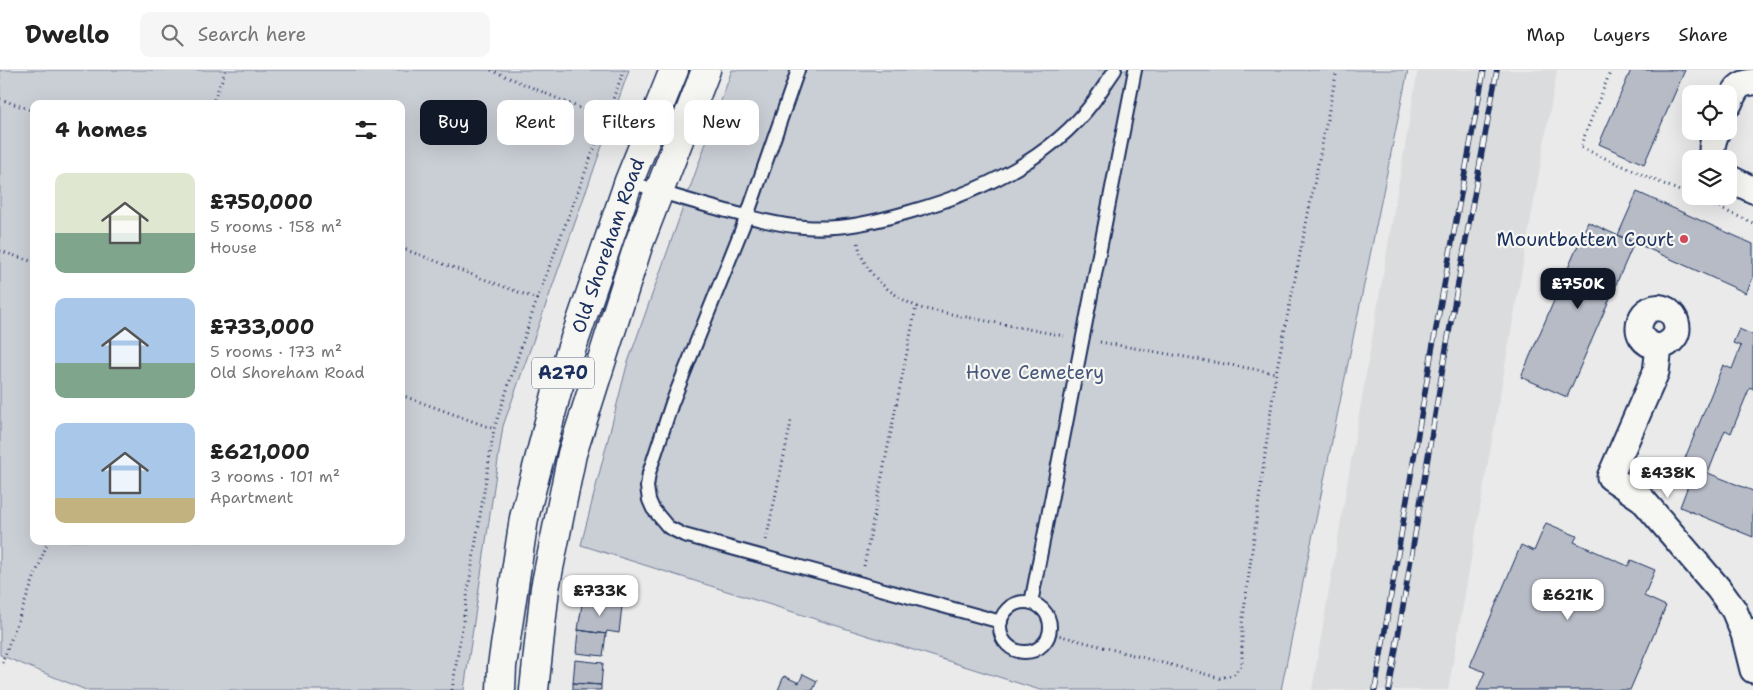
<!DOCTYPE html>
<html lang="en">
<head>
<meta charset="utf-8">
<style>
  :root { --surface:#fff; --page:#f6f6f6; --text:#222; --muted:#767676; --line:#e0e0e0; --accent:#111827 }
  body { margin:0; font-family:"Shantell Sans",sans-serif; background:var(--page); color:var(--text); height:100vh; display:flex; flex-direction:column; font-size:19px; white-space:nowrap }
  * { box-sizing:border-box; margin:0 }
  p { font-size:16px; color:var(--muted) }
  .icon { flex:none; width:28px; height:28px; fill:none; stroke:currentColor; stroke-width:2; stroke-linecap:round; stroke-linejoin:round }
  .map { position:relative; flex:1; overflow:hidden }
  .panel { position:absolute; left:30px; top:30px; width:375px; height:445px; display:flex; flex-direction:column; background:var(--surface); border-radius:10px; box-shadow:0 5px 20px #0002 }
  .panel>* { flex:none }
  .guide { position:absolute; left:420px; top:30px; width:475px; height:45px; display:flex; gap:10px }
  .tools { position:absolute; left:1682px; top:15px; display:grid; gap:10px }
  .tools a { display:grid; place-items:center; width:55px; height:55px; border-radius:10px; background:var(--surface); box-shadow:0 5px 20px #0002; font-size:25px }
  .price { position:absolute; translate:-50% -42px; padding:0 11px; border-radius:10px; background:#fff; color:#222; font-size:16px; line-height:32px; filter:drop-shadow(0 1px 2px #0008) }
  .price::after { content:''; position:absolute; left:50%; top:30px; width:15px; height:11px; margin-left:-8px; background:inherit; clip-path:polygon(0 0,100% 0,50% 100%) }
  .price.current { background:var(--accent); color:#fff }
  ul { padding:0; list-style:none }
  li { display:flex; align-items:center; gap:15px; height:125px; padding:0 25px }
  li span { display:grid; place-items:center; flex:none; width:140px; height:100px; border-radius:10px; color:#555 }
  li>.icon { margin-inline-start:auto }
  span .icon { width:60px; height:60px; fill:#fffc; stroke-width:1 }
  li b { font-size:21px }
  h2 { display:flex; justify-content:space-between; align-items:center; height:60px; padding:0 25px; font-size:21px }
  .pill { padding:0 18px; border-radius:10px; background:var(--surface); box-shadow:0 5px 20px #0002; font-size:18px; line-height:45px }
  .pill.current { background:var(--accent); color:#fff }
  header { display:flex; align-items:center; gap:30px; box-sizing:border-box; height:70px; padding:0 25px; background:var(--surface); border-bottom:1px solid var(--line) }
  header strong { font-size:24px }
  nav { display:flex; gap:28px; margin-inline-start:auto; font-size:18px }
  .search { width:350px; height:45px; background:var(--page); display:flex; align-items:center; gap:12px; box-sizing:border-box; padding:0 18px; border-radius:10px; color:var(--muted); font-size:19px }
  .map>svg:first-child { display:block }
  .built { fill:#dadcde }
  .green { fill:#caced5; stroke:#727e9a; fill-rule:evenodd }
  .building { fill:#b6bbc6; stroke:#1b2f5e }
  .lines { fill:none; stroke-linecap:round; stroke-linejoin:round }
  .service-casing { stroke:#1b2f5e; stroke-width:16 }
  .minor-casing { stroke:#1b2f5e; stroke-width:29 }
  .primary-casing { stroke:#1b2f5e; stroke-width:31 }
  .path { stroke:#1b2f5e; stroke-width:3; stroke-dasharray:1 4; stroke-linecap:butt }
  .service { stroke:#f6f6f2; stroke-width:12 }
  .minor { stroke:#f6f6f2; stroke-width:25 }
  .primary { stroke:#f6f6f2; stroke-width:28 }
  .rail-casing { stroke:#1b2f5e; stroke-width:5.5 }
  .rail { stroke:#f6f6f2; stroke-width:4; stroke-dasharray:11; stroke-linecap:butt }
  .poi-dot { fill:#d1495b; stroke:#f6f6f2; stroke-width:2 }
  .labels { text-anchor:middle; stroke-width:4.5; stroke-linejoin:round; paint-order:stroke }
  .shield { fill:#f6f6f2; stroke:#5d6b8a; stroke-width:1 }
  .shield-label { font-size:18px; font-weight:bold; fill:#1b2f5e }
  .poi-label { font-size:19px; fill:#1b2f5e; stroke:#f6f6f2; text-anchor:end }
  .street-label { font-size:19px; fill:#1b2f5e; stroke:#f6f6f2 }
  .park-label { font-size:19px; fill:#47577c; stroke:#f6f6f2 }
</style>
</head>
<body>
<header>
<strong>Dwello</strong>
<div class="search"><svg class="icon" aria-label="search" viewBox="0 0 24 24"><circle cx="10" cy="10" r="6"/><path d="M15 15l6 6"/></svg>Search here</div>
<nav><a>Map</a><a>Layers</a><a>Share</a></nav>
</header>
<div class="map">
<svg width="1753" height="620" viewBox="0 0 1753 620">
  <rect width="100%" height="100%" fill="#e9eae9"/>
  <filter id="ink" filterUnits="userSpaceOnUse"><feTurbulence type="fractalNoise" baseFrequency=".02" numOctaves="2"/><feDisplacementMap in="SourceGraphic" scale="10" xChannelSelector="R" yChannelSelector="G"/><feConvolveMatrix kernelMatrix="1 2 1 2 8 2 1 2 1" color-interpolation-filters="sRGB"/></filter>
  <g filter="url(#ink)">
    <!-- built -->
    <path class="built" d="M1418,0h139l-109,620h-136z"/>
    <!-- green -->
    <path class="green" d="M0,0h629l-126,356 -39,264h-378l-86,-35zM34,34h367v437h-367z
      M732,0h676l-127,620h-241l-459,-145 46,-180z"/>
    <!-- building -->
    <path class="building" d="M1631,0h54l-41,94 -45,-20z
      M1637,122l116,52v34l-7,15 -128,-58z
      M1588,152l46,21 -67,154 -46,-20z
      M1739,259l14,6v54l-3,-2 -19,46 -6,-3 -17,43 45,18v46l-73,-30 9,-24 -12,-5 46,-113 9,4 9,-23 -8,-3z
      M1546,453l31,13 -3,6 54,24 3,-6 24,10 -11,26 22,10 -36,84h-153l8,-18 -15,-6 51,-121 13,6z
      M583,527l39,9 -3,27 -12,-2 -1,3 -28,-4z
      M578,560l28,4 -3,22 -27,-3z
      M575,590l28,3 -2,22 -28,-2z
      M803,604l14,7 -4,9h-35l6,-14 15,7z
      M573,613l28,2v5h-28z"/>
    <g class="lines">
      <!-- service casing -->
      <g class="service-casing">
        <path id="service" d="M798,0l-51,146 -75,187 -23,70 -2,14 2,13 4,9 15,18 16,8 317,87
          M629,111c31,12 62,20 94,29 26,7 54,15 81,17 37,3 70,-5 105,-15 68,-19 141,-52 185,-111 7,-10 14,-21 21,-31
          M1000 557a25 25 0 1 1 50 0a25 25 0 1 1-50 0Z
          M1031,533l104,-533"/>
      </g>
      <!-- minor casing -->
      <g class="minor-casing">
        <path id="minor" d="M1729,34c6,-13 8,-21 24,-22
          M1713,89c-3,-10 0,-19 4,-28
          M1729,108l24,12
          M1659,277c12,-3 21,-12 17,-25 -1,-5 -5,-9 -9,-12 -25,-13 -44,31 -8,37l-3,25 -46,105 32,22 76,89 16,22 10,24
          M1753,562l-9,2 9,36"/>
      </g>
      <!-- primary casing -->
      <g class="primary-casing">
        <g id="primary">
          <path id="s1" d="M501,620l1,-24 22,-148 33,-127 72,-210 45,-111"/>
          <path d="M534,620l11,-102 27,-134 66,-208 68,-176"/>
        </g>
      </g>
      <!-- path -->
      <path class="path" d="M491,0l133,57
        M1611,0l-31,77 111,49
        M0,29l34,12
        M212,34l14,-34
        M1692,126l61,27
        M858,173c5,31 34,53 62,65l144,28
        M401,178l136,51 87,-229
        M0,181l34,11
        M1100,272l176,31
        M401,325l93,34
        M766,470l26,-122
        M864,496l52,-259
        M1050,563l170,45 13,-3 9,-10v-40l34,-252 61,-303
        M2,593l46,-122
        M452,620l42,-261 43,-130"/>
      <!-- service -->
      <use href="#service" class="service"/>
      <!-- minor -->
      <use href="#minor" class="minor"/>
      <!-- primary -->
      <use href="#primary" class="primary"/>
      <!-- rail casing -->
      <g class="rail-casing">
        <path id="rail" d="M1375,620l57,-340 52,-280
          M1389,620l57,-341 51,-279"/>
      </g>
      <!-- rail -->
      <use href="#rail" class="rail"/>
    </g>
  </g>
  <!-- markers -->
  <circle class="poi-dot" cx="1684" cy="169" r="5"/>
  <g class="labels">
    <!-- shield labels -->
    <rect class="shield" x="532" y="287.5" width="62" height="31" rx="4"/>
    <g class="shield-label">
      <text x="563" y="309">A270</text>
    </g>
    <!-- poi labels -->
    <g class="poi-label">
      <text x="1674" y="176">Mountbatten Court</text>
    </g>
    <!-- street labels -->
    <g class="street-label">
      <text dy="7" stroke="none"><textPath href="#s1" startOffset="459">Old Shoreham Road</textPath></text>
    </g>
    <!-- park labels -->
    <g class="park-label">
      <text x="1035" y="309">Hove Cemetery</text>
    </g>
  </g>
</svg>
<div class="tools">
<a><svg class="icon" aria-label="locate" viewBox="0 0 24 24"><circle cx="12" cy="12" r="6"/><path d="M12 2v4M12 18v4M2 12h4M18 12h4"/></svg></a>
<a><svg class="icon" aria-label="layers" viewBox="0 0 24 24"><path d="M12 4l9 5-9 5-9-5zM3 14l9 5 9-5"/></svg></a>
</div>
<b class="price current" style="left:1578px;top:240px">£750K</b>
<b class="price" style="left:1668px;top:429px">£438K</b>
<b class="price" style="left:600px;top:547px">£733K</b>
<b class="price" style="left:1568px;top:551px">£621K</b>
<div class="guide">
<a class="pill current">Buy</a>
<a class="pill">Rent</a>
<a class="pill">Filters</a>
<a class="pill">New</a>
</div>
<section class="panel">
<h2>4 homes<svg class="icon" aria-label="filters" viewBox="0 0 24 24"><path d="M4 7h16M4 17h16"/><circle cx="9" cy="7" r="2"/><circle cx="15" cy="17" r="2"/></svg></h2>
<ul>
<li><span style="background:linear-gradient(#dfe7d0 60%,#7fa58c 0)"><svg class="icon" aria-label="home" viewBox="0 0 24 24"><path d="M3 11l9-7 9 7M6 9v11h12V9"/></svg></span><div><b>£750,000</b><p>5 rooms · 158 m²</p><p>House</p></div></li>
<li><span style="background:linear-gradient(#a9c7e8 65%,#7fa58c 0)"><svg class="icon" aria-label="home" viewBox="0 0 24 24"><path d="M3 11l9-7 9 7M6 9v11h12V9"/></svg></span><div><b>£733,000</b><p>5 rooms · 173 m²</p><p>Old Shoreham Road</p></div></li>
<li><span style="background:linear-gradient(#a9c7e8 75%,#c2b280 0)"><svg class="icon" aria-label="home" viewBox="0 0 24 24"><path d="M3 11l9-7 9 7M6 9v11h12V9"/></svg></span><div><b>£621,000</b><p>3 rooms · 101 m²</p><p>Apartment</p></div></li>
</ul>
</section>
</div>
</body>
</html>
